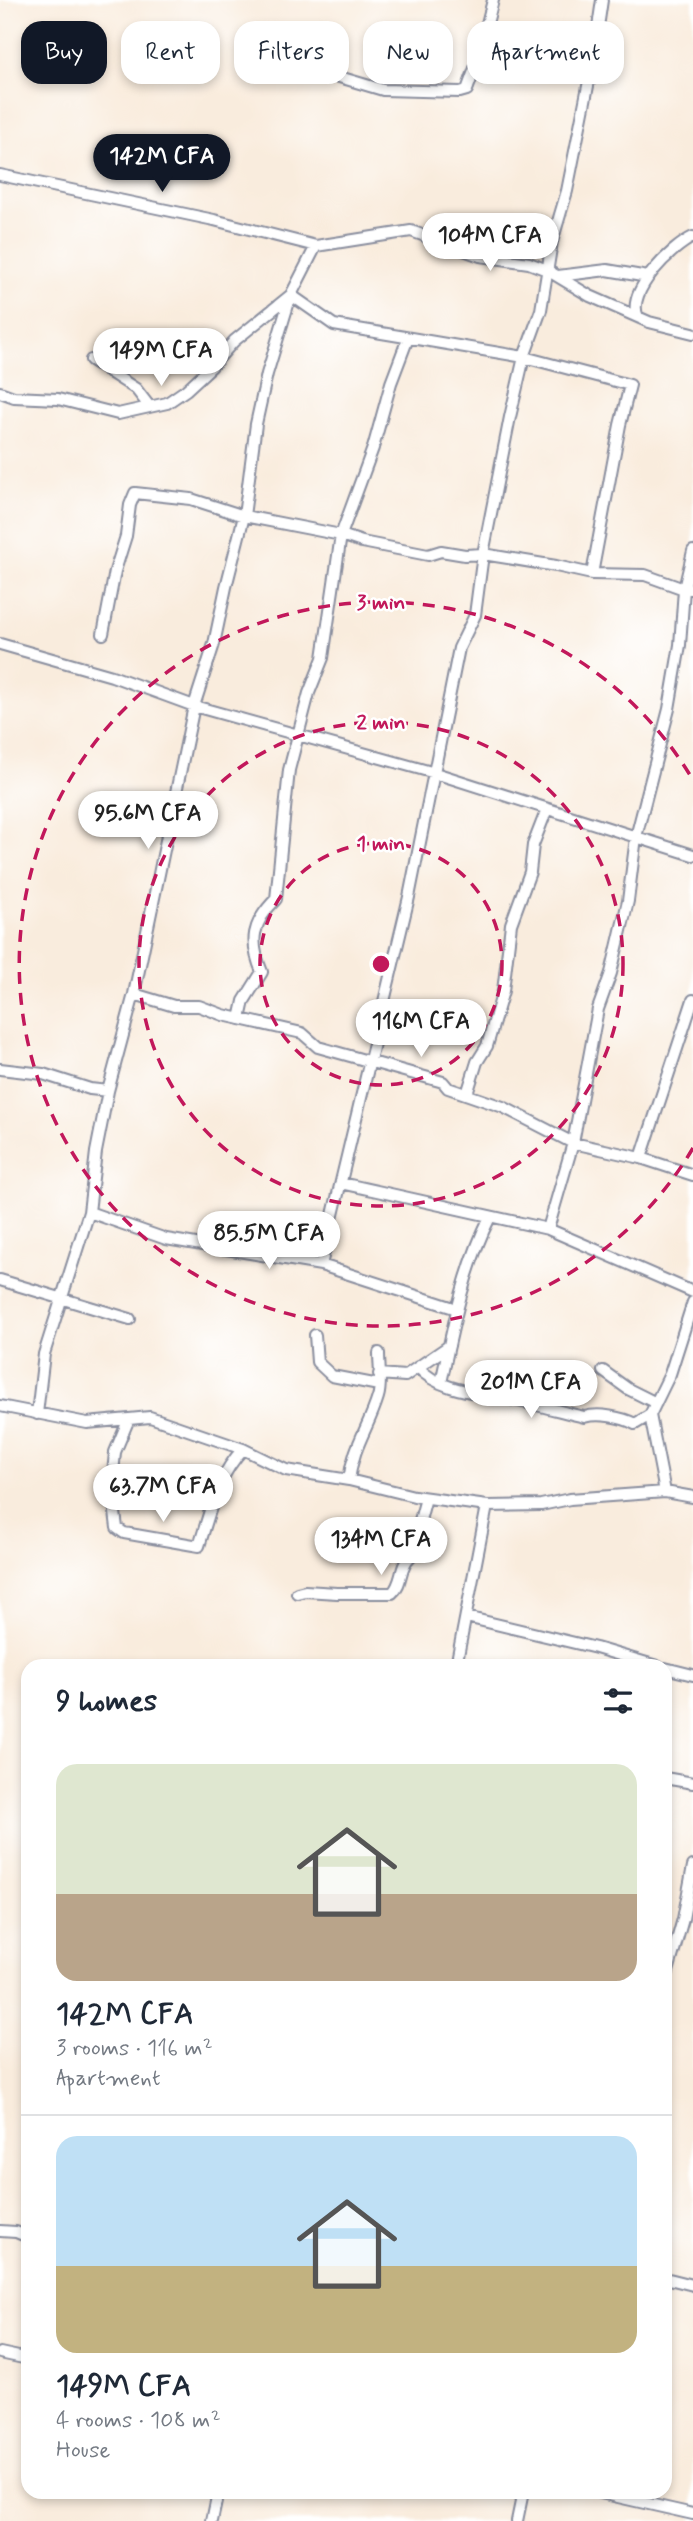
<!DOCTYPE html>
<html lang="en">
<head>
<meta charset="utf-8">
<style>
  :root { --surface:#fff; --page:#f6f6f7; --text:#1f2937; --muted:#747a83; --line:#e0e1e3; --accent:#111827 }
  body { margin:0; font-family:Mynerve,sans-serif; background:var(--page); color:var(--text); height:100vh; display:flex; flex-direction:column; font-size:26px; white-space:nowrap }
  * { box-sizing:border-box; margin:0 }
  p { font-size:23px; color:var(--muted) }
  .icon { flex:none; width:38px; height:38px; fill:none; stroke:currentColor; stroke-width:2; stroke-linecap:round; stroke-linejoin:round }
  .map { position:relative; flex:1; overflow:hidden }
  .panel { position:absolute; left:21px; top:1659px; width:651px; height:840px; display:flex; flex-direction:column; background:var(--surface); border-radius:21px; box-shadow:0 4px 10px #0003 }
  .panel>* { flex:none }
  .banner { position:absolute; left:21px; top:21px; width:651px; height:63px; display:flex; gap:14px }
  .price { position:absolute; translate:-50% -60px; padding:0 16px; border-radius:24px; background:#fff; color:#222; font-size:23px; line-height:46px; filter:drop-shadow(0 2px 4px #0008) }
  .price::after { content:''; position:absolute; left:50%; top:42px; width:21px; height:16px; margin-left:-10px; background:inherit; clip-path:polygon(0 0,100% 0,50% 100%) }
  .price.current { background:var(--accent); color:#fff }
  ul { padding:0; list-style:none }
  li { display:grid; align-content:center; gap:14px; height:371px; padding:0 35px }
  li+li { border-top:2px solid var(--line) }
  li span { display:grid; place-items:center; height:217px; border-radius:21px; color:#555 }
  li>.icon { margin-inline-start:auto }
  span .icon { width:126px; height:126px; fill:#fffc; stroke-width:1 }
  li b { font-size:30px }
  h2 { display:flex; justify-content:space-between; align-items:center; height:84px; padding:0 35px; font-size:30px }
  .chip { padding:0 24px; border-radius:21px; background:var(--surface); box-shadow:0 4px 10px #0003; font-size:24px; line-height:63px }
  .chip.current { background:var(--accent); color:#fff }
  .map>svg:first-child { display:block }
  .lines { fill:none; stroke-linecap:round; stroke-linejoin:round }
  .street-casing { stroke:#8a8e9e; stroke-width:14 }
  .street { stroke:#fff; stroke-width:10 }
  .ring { fill:none; stroke:#c2185b; stroke-width:3.5; stroke-dasharray:12 9 }
  .centre { fill:#c2185b; stroke:#fff; stroke-width:3.5 }
  .ring-label { font-size:21px; text-anchor:middle; font-weight:bold; fill:#c2185b; stroke:#fff; stroke-width:5; stroke-linejoin:round; paint-order:stroke }
</style>
</head>
<body>
<div class="map">
<svg width="693" height="2521" viewBox="0 0 693 2521">
  <rect width="100%" height="100%" fill="#fff"/>
  <filter id="ink" filterUnits="userSpaceOnUse"><feTurbulence type="fractalNoise" baseFrequency=".0143" numOctaves="2"/><feDisplacementMap in="SourceGraphic" scale="14" xChannelSelector="R" yChannelSelector="G"/><feConvolveMatrix kernelMatrix="1 2 1 2 8 2 1 2 1" color-interpolation-filters="sRGB"/></filter>
  <filter id="wash" filterUnits="userSpaceOnUse"><feTurbulence type="fractalNoise" baseFrequency=".00686" numOctaves="4" result="noise"/><feDisplacementMap in="SourceGraphic" scale="28" xChannelSelector="R" yChannelSelector="G"/><feGaussianBlur stdDeviation="1.57" result="paint"/><feColorMatrix in="noise" values="0 0 0 0 0 0 0 0 0 0 0 0 0 0 0 0 0 1.4 0 .05"/><feComposite in="paint" operator="in"/></filter>
  <g filter="url(#wash)">
    <rect width="100%" height="100%" fill="#f9ecdd"/>
  </g>
  <g filter="url(#ink)">
    <g class="lines">
      <!-- street casing -->
      <g class="street-casing">
        <path id="street" d="M319,71l64,19 77,2 7,-2 10,-27 16,-63
          M0,175l214,45 102,26
          M558,276l49,-6 41,7
          M291,295l43,30 190,32 106,28 -10,40 -28,149
          M638,317c-13,-25 34,-70 55,-80
          M91,360l45,29 13,17
          M0,392l14,5 44,2 60,15 49,-11 19,-13 26,-24 22,-25 57,-46
          M103,634l12,-63 11,-35 4,-31 5,-12 56,6 53,17 97,19 21,7 66,13 13,-4 24,4 18,-1 73,12 36,8 53,1 39,14h9
          M0,644l112,32 82,30 241,67 258,82
          M134,994l40,12h25l24,9 79,18 16,14 125,35 5,6 55,19 70,36 68,15 52,17
          M240,1019l4,-18 18,-29c-13,-31 -10,-49 14,-73l13,-129 20,-77 14,-35 18,-123 32,-87 18,-65 17,-45
          M0,1069l43,5 47,15 18,2
          M467,1094l10,-32 10,-16 16,-55 8,-67 19,-52 3,-27 14,-36
          M641,1158l52,-158
          M341,1183l207,46 145,63
          M89,1212l77,27 155,26 136,44
          M548,1229l25,-86 25,-134 13,-36 17,-72 8,-64 33,-128 11,-64 4,-56 9,-38
          M321,1265l88,-368 50,-249 16,-33 8,-61 27,-137 14,-60 17,-47 11,-68 15,-51 26,-130 9,-61
          M0,1280l130,39
          M315,1335l2,27 15,14 47,9
          M418,1367c20,24 62,26 91,32 26,5 50,12 75,18 15,-4 38,0 51,7l15,-9
          M603,1371l25,18 28,14
          M379,1374l26,2 44,-30
          M441,1383c12,-57 23,-114 49,-166
          M0,1406l87,17 63,-6 93,32 43,21 63,10 65,16 73,10 54,-1 29,-6 95,-7 28,5
          M37,1414l7,-60 45,-142 7,-60 12,-61 26,-97 60,-288 20,-62 12,-57 18,-71 12,-92 11,-50 24,-79 25,-49 95,-15 69,25 49,7 18,7 43,26 59,26 44,11
          M128,1421l-13,31 -2,22 5,10 3,13 -6,15 2,16 7,5 75,13c12,-36 17,-68 44,-97
          M349,1480c4,-34 20,-53 29,-83 4,-12 1,-31 1,-44
          M665,1492l-15,-77 20,-41 23,-72
          M297,1593l8,-2 32,2h55c11,-9 7,-27 18,-36l16,-59
          M466,1617l130,31 61,18
          M456,1666l31,-160
          M665,1668l28,7
          M665,1778l28,5
          M665,1982l18,-63 10,-53
          M0,2231l16,1 12,5
          M665,2278l28,7
          M0,2353l28,6
          M596,2492l97,22
          M212,2521l6,-29
          M517,2521l6,-29"/>
      </g>
      <!-- street -->
      <use href="#street" class="street"/>
    </g>
  </g>
  <!-- distance rings -->
  <g class="ring">
    <circle cx="381" cy="964" r="121"/>
    <circle cx="381" cy="964" r="242"/>
    <path d="M693 1148A362 362 0 1 1 693 780"/>
  </g>
  <circle cx="381" cy="964" r="10" class="centre"/>
  <g class="ring-label">
    <text x="381" y="609">3 min</text>
    <text x="381" y="729">2 min</text>
    <text x="381" y="850">1 min</text>
  </g>
</svg>
<b class="price current" style="left:162px;top:194px">142M CFA</b>
<b class="price" style="left:490px;top:273px">104M CFA</b>
<b class="price" style="left:161px;top:388px">149M CFA</b>
<b class="price" style="left:148px;top:851px">95.6M CFA</b>
<b class="price" style="left:421px;top:1059px">116M CFA</b>
<b class="price" style="left:269px;top:1271px">85.5M CFA</b>
<b class="price" style="left:531px;top:1420px">201M CFA</b>
<b class="price" style="left:163px;top:1524px">63.7M CFA</b>
<b class="price" style="left:381px;top:1577px">134M CFA</b>
<div class="banner">
<a class="chip current">Buy</a>
<a class="chip">Rent</a>
<a class="chip">Filters</a>
<a class="chip">New</a>
<a class="chip">Apartment</a>
</div>
<section class="panel">
<h2>9 homes<svg class="icon" aria-label="filters" viewBox="0 0 24 24"><path d="M4 7h16M4 17h16"/><circle cx="9" cy="7" r="2"/><circle cx="15" cy="17" r="2"/></svg></h2>
<ul>
<li><span style="background:linear-gradient(#dfe7d0 60%,#b9a48a 0)"><svg class="icon" aria-label="home" viewBox="0 0 24 24"><path d="M3 11l9-7 9 7M6 9v11h12V9"/></svg></span><div><b>142M CFA</b><p>3 rooms · 116 m²</p><p>Apartment</p></div></li>
<li><span style="background:linear-gradient(#bfe0f5 60%,#c2b280 0)"><svg class="icon" aria-label="home" viewBox="0 0 24 24"><path d="M3 11l9-7 9 7M6 9v11h12V9"/></svg></span><div><b>149M CFA</b><p>4 rooms · 108 m²</p><p>House</p></div></li>
</ul>
</section>
</div>
</body>
</html>
